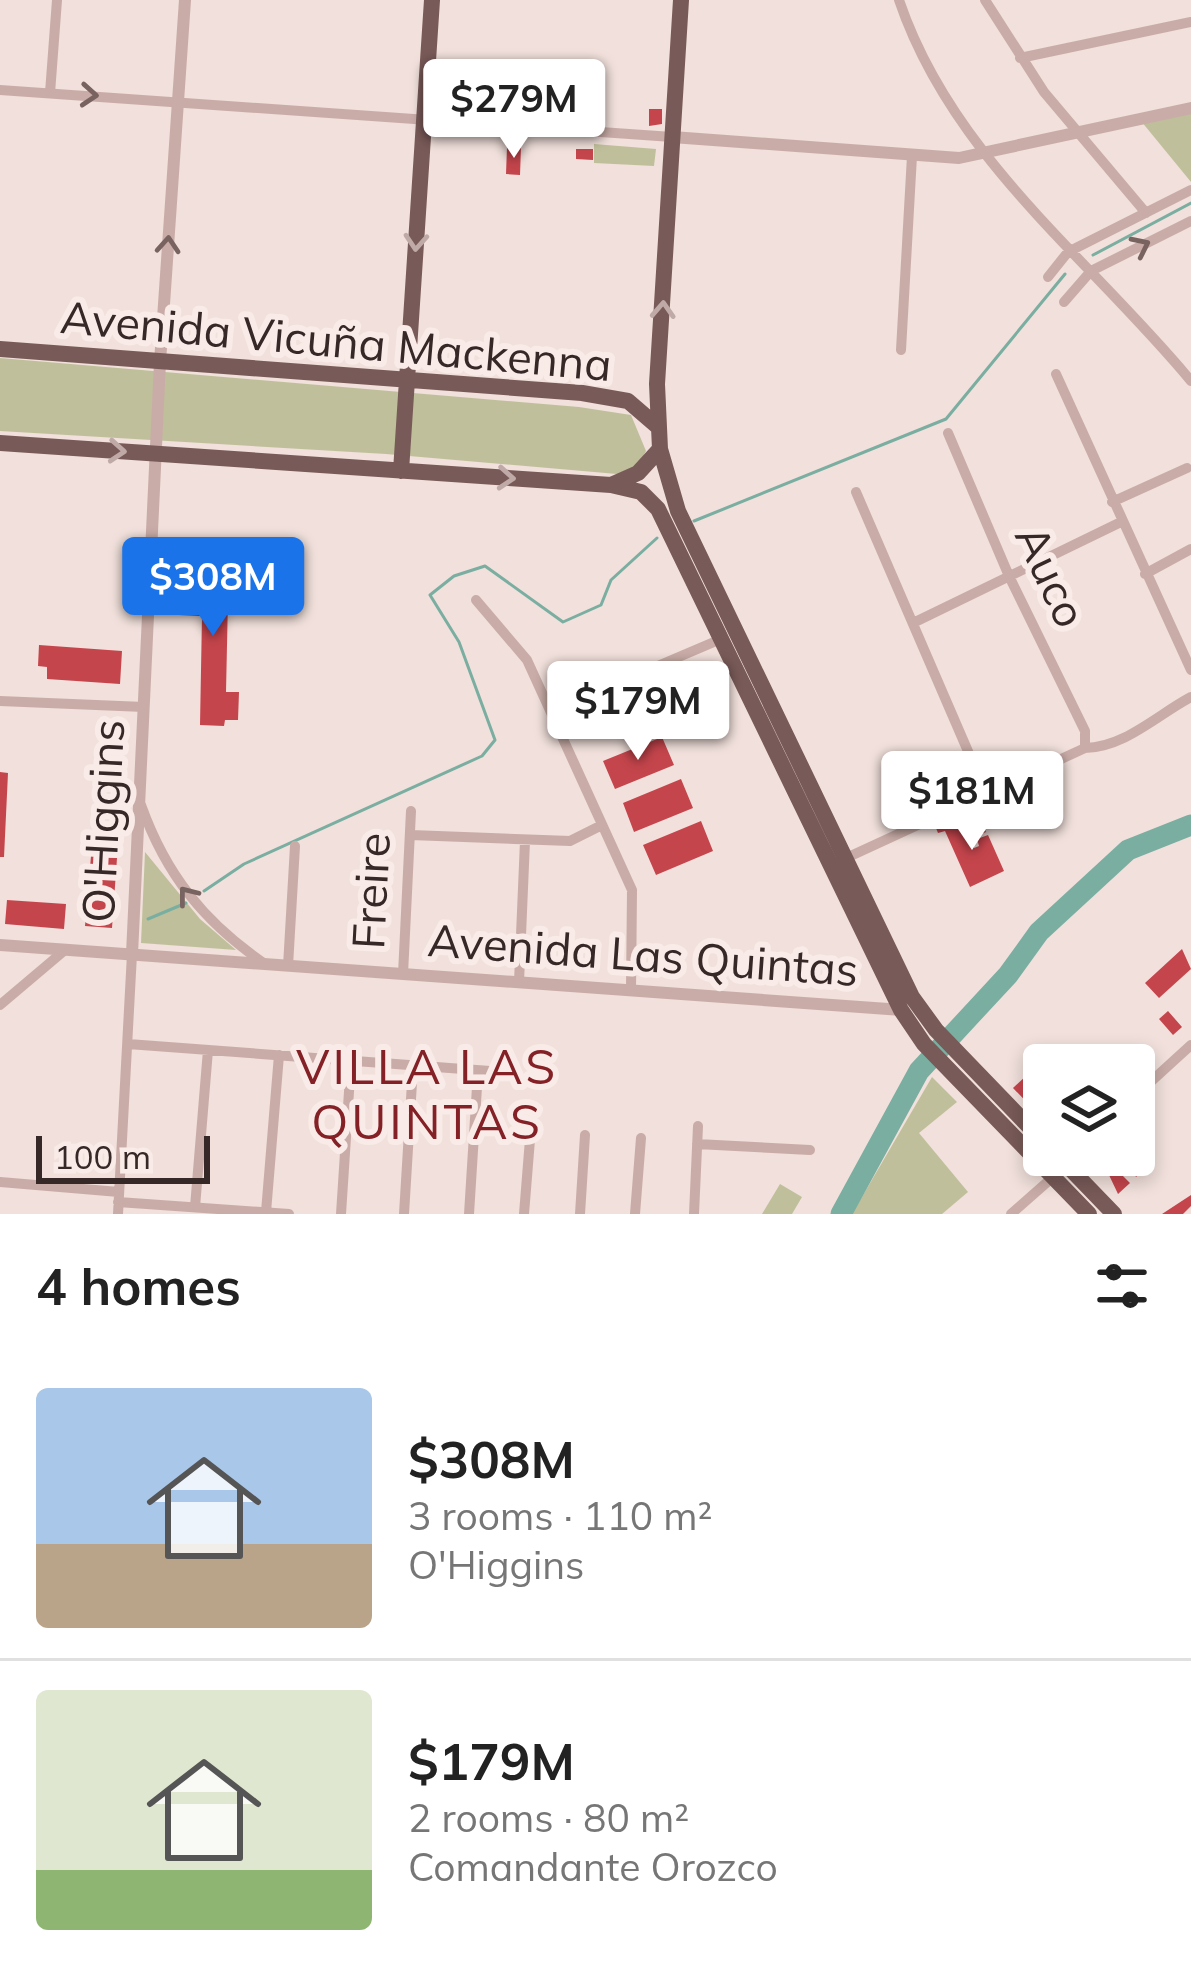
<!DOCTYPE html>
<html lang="en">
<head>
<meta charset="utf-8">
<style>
  :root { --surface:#fff; --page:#f6f6f6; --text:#222; --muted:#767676; --line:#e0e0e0; --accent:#1a73e8 }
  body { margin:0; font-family:Mulish,sans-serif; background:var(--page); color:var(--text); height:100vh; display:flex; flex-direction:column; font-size:45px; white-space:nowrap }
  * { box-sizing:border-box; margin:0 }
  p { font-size:39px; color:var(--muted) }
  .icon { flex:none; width:66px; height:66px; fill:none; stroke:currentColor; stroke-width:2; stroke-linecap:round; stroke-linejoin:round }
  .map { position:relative; height:1214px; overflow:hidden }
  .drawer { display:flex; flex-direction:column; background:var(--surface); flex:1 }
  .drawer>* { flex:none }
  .buttons { position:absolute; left:1023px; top:1044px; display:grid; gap:24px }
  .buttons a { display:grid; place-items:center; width:132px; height:132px; border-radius:12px; background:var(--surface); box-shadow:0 6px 18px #0003; font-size:60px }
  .scale { position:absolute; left:36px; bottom:30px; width:174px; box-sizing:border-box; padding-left:12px; border:6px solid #362827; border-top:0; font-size:33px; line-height:42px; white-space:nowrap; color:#362827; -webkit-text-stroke:9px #f9ebe7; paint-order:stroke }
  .price { position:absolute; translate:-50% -102px; padding:0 27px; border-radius:12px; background:#fff; color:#222; font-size:39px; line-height:78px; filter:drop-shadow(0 3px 6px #0008) }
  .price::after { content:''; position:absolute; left:50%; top:72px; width:36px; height:27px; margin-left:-18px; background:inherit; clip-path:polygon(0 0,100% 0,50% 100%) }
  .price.current { background:var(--accent); color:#fff }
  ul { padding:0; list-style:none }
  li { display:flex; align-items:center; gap:36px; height:300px; padding:0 36px }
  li+li { border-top:3px solid var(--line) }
  li span { display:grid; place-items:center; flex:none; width:336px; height:240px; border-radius:12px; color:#555 }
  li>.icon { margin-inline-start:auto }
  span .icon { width:144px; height:144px; fill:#fffc; stroke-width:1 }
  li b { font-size:51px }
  h2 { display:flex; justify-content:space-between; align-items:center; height:144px; padding:0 36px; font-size:51px }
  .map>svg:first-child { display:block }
  .green { fill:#bfc09b }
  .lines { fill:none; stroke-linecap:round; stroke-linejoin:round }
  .stream { stroke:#7aaea1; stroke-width:3 }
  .river { stroke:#7aaea1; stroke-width:21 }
  .building { fill:#c5454c }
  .minor { stroke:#c9aca7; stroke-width:10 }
  .tertiary { stroke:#c9aca7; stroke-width:12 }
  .primary { stroke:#785a58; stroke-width:16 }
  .oneway { stroke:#786361 }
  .oneway2 { stroke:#bfaaa7 }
  .labels { text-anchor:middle; stroke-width:12; stroke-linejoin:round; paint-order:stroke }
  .street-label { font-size:45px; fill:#362827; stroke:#f9ebe7 }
  .neighbourhood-label { font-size:48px; letter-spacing:3px; fill:#842126; stroke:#f9ebe7 }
</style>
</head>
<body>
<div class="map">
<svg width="1191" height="1214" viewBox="0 0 1191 1214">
  <rect width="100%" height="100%" fill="#f1e0db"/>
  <!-- green -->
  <path class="green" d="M1191,107v75l-50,-61z
    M594,144l62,5 -2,17 -60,-3z
    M0,358l579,49 52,8 15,36 -10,19 -19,4 -231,-20 -386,-23z
    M145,852l55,67 36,31 -95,-7z
    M932,1077l25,25 -38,31 49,59 -26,22h-90z
    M780,1184l22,13 -10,17h-30z"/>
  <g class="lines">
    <!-- stream -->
    <path class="stream" d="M1093,255l98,-52
      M694,521l252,-102 119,-145
      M204,891l40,-27 238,-108 13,-16 -36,-98 -29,-47 24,-19 31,-10 78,56 38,-17 10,-25 46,-42
      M148,919l38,-16"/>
    <!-- river -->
    <path class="river" d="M841,1214l78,-143 89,-96 31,-43 89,-82 63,-25"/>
  </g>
  <!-- building -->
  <path class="building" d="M442,94l24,2 -1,13 -18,-2z
    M521,98l23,1v17l-23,-1z
    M649,109h13v15l-13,2z
    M507,147h14l-1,28 -14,-1z
    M576,149h17v11l-17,-1z
    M204,550l25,1 -3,141h13l-1,28h-13l-1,6 -24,-1 2,-109 -23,-1 1,-24 23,1z
    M39,645l83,6 -2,33 -73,-5v-12l-9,-1z
    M662,737l12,28 -59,24 -12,-28z
    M0,772l8,1 -4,84h-4z
    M681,779l12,29 -59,24 -11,-29z
    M976,810l10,22 -10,4 -10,-22z
    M960,817l14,31 5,-2 -2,-7 11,-4 16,36 -34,16 -25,-56 -7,2 -2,-5z
    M701,821l12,30 -57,24 -13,-30z
    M91,856l26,2 -5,70 -27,-2z
    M7,900l59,4 -2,25 -59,-5z
    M1182,949l9,20 -32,29 -14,-15z
    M1168,1011l14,16 -9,8 -14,-16z
    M1044,1059l4,6 -6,53 -29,-30z
    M1144,1151l9,10 -17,16 -6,-13z
    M1123,1162l5,5 -7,7 9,9 -12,11 -9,-19z
    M1191,1195v11l-8,8h-21z"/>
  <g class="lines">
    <!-- minor -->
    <path class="minor" d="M899,0c53,157 190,258 292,381
      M985,0l59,92 102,121
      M1020,58l171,-36
      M0,90l672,47
      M50,93l7,-93
      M1048,277l20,-25 123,-62
      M1064,302l27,-31 100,-50
      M901,350l11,-194
      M1056,374l135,296
      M948,433l61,143 76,155v17
      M856,492l130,301
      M1112,502l75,-34
      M1145,574l46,-25
      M476,600l51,60 105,230 -1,100
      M913,623l208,-101
      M0,701l144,6
      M552,711l169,-72
      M141,805c25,70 63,117 124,159
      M411,835l159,6 30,-15
      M844,859l241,-111c40,-1 72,-33 106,-51
      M288,966l7,-120
      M403,974l8,-163
      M519,982l6,-141
      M0,1005l65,-55
      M128,1044l362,27
      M1134,1097l57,-52
      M697,1144l113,6
      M0,1182l119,10
      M118,1202l171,12
      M195,1207l13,-157
      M266,1212l13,-157
      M118,1214l14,-260
      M341,1214l10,-153
      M404,1214l9,-148
      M469,1214l9,-143
      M524,1214l7,-87
      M580,1214l5,-79
      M635,1214l6,-76
      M694,1214l4,-88
      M1011,1214l42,-37"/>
    <!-- tertiary -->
    <path class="tertiary" d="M672,137l287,21 232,-50
      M0,945l902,65
      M132,954l28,-592 25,-362"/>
    <!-- primary -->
    <path class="primary" d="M681,0l-24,384 3,65 18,62 234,486 24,33 108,112
      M0,349l582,44 46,8 29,25
      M0,443l611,42 27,-12 22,-24
      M401,471l31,-471
      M611,485l30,7 17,17 243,501 23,34 165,170
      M1057,1155l57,59"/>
  </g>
  <!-- one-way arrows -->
  <defs><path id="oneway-chevron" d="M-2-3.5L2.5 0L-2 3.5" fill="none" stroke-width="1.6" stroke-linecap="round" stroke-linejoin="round" transform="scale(3)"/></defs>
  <g class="oneway">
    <use href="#oneway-chevron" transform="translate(89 95) rotate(4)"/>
    <use href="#oneway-chevron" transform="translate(168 245) rotate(-86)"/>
    <use href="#oneway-chevron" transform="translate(1141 246) rotate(-26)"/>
    <use href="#oneway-chevron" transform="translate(187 895) rotate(-128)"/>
  </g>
  <g class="oneway2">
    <use href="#oneway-chevron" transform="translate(416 242) rotate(94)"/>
    <use href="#oneway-chevron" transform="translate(663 310) rotate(-87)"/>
    <use href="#oneway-chevron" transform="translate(117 451) rotate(4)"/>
    <use href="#oneway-chevron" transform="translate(506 478) rotate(4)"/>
  </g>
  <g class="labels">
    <!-- street labels -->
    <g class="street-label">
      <text transform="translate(336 341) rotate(5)" y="16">Avenida Vicuña Mackenna</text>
      <text transform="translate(1051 576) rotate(65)" y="16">Auco</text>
      <text transform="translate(103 821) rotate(-87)" y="16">O'Higgins</text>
      <text transform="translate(371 891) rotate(-87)" y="16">Freire</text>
      <text transform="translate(643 955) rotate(4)" y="16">Avenida Las Quintas</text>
    </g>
    <!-- neighbourhood labels -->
    <g class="neighbourhood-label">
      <text x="427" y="1084">VILLA LAS<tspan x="427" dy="55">QUINTAS</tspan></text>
    </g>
  </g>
</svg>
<div class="buttons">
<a><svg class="icon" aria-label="layers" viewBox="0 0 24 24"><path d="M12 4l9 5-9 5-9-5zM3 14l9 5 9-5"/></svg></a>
</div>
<div class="scale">100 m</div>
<b class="price" style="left:514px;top:161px">$279M</b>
<b class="price current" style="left:213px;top:639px">$308M</b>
<b class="price" style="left:638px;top:763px">$179M</b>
<b class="price" style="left:972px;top:853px">$181M</b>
</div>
<section class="drawer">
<h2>4 homes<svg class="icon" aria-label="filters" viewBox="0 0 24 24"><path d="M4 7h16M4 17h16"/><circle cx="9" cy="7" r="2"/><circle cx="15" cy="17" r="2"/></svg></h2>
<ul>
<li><span style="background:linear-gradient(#a9c7e8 65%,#b9a48a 0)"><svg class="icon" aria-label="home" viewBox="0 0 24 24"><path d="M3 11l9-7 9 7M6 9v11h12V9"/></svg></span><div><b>$308M</b><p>3 rooms · 110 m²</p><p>O'Higgins</p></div></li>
<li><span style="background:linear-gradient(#dfe7d0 75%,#8fb573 0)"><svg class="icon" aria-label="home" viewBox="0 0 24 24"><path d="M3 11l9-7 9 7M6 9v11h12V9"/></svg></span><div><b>$179M</b><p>2 rooms · 80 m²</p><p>Comandante Orozco</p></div></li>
</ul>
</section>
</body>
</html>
